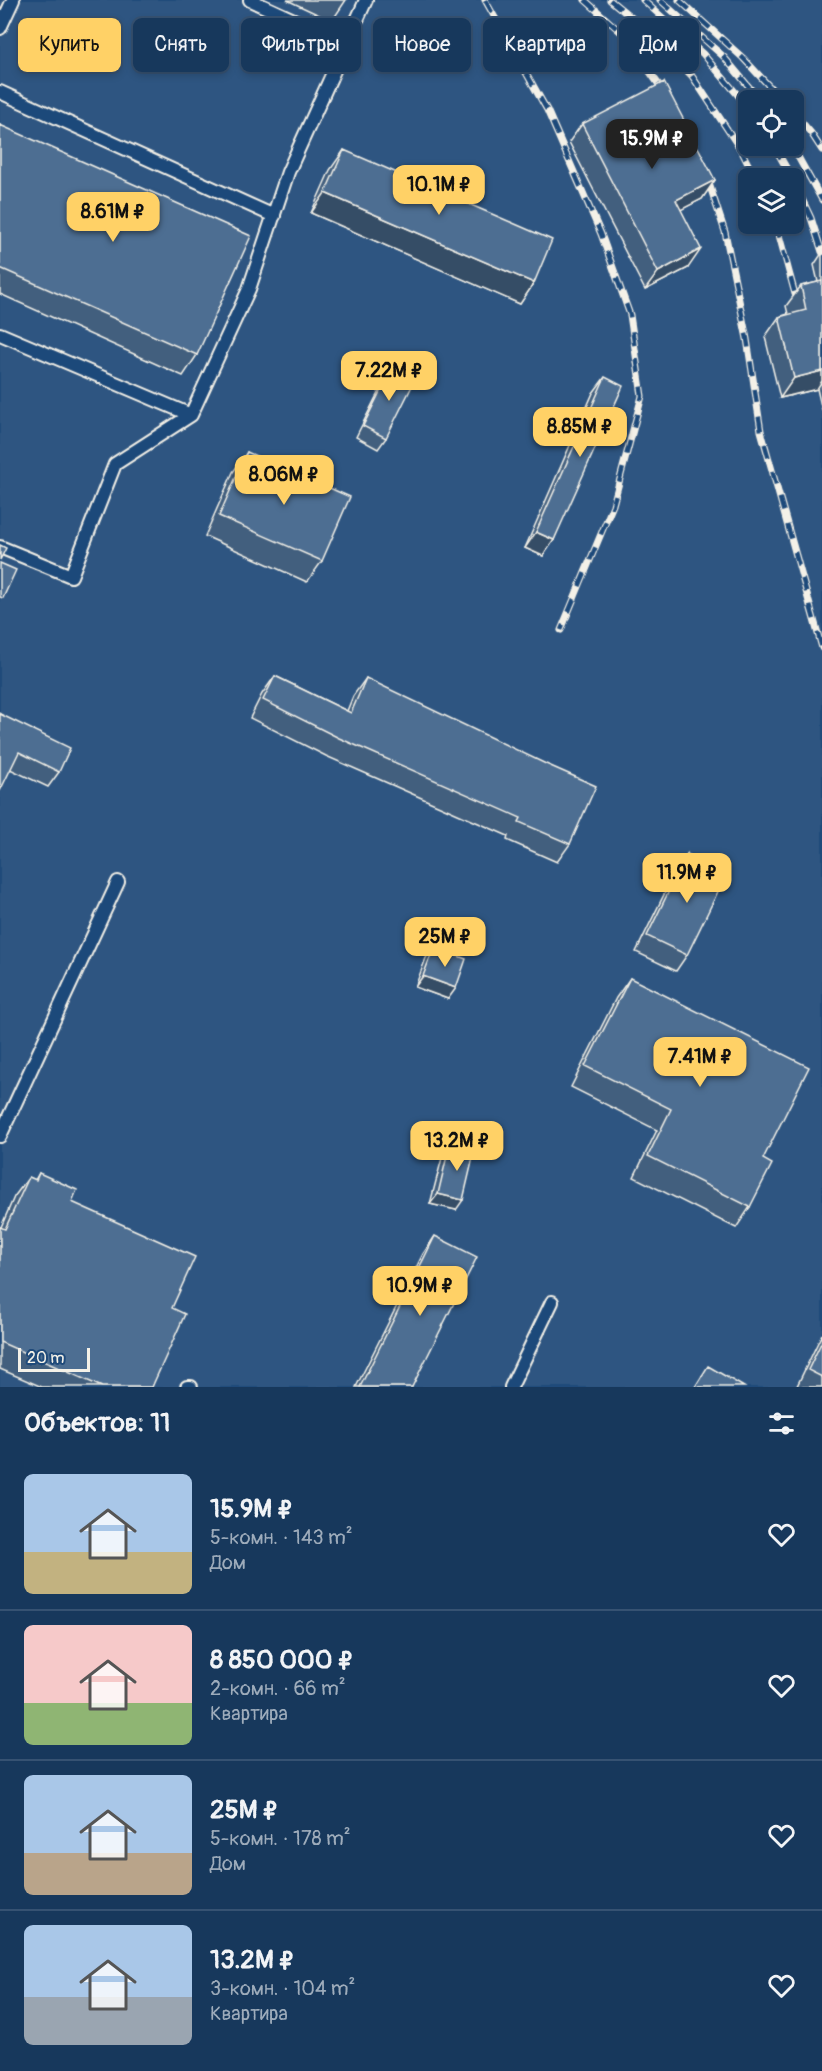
<!DOCTYPE html>
<html lang="ru">
<head>
<meta charset="utf-8">
<style>
  :root { --surface:#17385c; --page:#244365; --text:#f1f3f6; --muted:#9eacbb; --line:#365272; --accent:#ffd166 }
  body { margin:0; font-family:Pangolin,sans-serif; background:var(--page); color:var(--text); height:100vh; display:flex; flex-direction:column; font-size:22px; white-space:nowrap }
  * { box-sizing:border-box; margin:0 }
  p { font-size:20px; color:var(--muted) }
  .icon { flex:none; width:33px; height:33px; fill:none; stroke:currentColor; stroke-width:2; stroke-linecap:round; stroke-linejoin:round }
  .map { position:relative; height:1387px; overflow:hidden }
  .panel { display:flex; flex-direction:column; background:var(--surface); flex:1 }
  .panel>* { flex:none }
  .banner { position:absolute; left:18px; top:18px; width:786px; height:54px; display:flex; gap:12px }
  .fabs { position:absolute; left:738px; top:90px; display:grid; gap:12px }
  .fabs a { display:grid; place-items:center; width:66px; height:66px; border-radius:9px; background:var(--surface); box-shadow:0 3px 9px #0003,0 0 0 2px var(--line); font-size:30px }
  .scale { position:absolute; left:18px; bottom:15px; width:72px; box-sizing:border-box; padding-left:6px; border:3px solid #f4f1e8; border-top:0; font-size:16px; line-height:21px; white-space:nowrap; color:#f4f1e8; -webkit-text-stroke:4px #1f4a7a; paint-order:stroke }
  .price { position:absolute; translate:-50% -51px; padding:0 14px; border-radius:12px; background:var(--accent); color:#111; font-size:20px; line-height:39px; filter:drop-shadow(0 2px 3px #0008) }
  .price::after { content:''; position:absolute; left:50%; top:36px; width:18px; height:14px; margin-left:-9px; background:inherit; clip-path:polygon(0 0,100% 0,50% 100%) }
  .price.current { background:#222; color:#fff }
  ul { padding:0; list-style:none }
  li { display:flex; align-items:center; gap:18px; height:150px; padding:0 24px }
  li+li { border-top:2px solid var(--line) }
  li span { display:grid; place-items:center; flex:none; width:168px; height:120px; border-radius:9px; color:#555 }
  li>.icon { margin-inline-start:auto }
  span .icon { width:72px; height:72px; fill:#fffc; stroke-width:1 }
  li b { font-size:26px }
  h2 { display:flex; justify-content:space-between; align-items:center; height:72px; padding:0 24px; font-size:26px }
  .tag { padding:0 21px; border-radius:9px; background:var(--surface); box-shadow:0 3px 9px #0003,0 0 0 2px var(--line); font-size:21px; line-height:54px }
  .tag.current { background:var(--accent); color:#111 }
  .map>svg:first-child { display:block }
  .built { fill:#2d5581; fill-rule:evenodd }
  .lines { fill:none; stroke-linecap:round; stroke-linejoin:round }
  .service-casing { stroke:#f4f1e8; stroke-width:16 }
  .service { stroke:#1f4a7a; stroke-width:12 }
  .rail-casing { stroke:#f4f1e8; stroke-width:7 }
  .rail { stroke:#1f4a7a; stroke-width:4.5; stroke-dasharray:14; stroke-linecap:butt }
  .wall { fill:#425f7e; stroke:#f4f1e8; stroke-width:1.5 }
  .shaded-wall { fill:#364d66; stroke:#f4f1e8; stroke-width:1.5 }
  .building { fill:#4d6e92; stroke:#f4f1e8; stroke-width:1.5 }
</style>
</head>
<body>
<div class="map">
<svg width="822" height="1387" viewBox="0 0 822 1387">
  <rect width="100%" height="100%" fill="#1f4a7a"/>
  <filter id="ink" filterUnits="userSpaceOnUse"><feTurbulence type="fractalNoise" baseFrequency=".0167" numOctaves="2"/><feDisplacementMap in="SourceGraphic" scale="12" xChannelSelector="R" yChannelSelector="G"/><feConvolveMatrix kernelMatrix="1 2 1 2 8 2 1 2 1" color-interpolation-filters="sRGB"/></filter>
  <g filter="url(#ink)">
    <!-- built -->
    <path class="built" d="M0,0h822v1387h-822zM748,100h46v46h-46zM748,178h46v46h-46z"/>
    <g class="lines">
      <!-- service casing -->
      <g class="service-casing">
        <path id="service" d="M250,0l96,44
          M0,28l13,-28
          M0,92l274,124
          M0,334l191,81
          M0,547l71,29 44,-112 76,-49 58,-126 39,-117 78,-172
          M0,1136l118,-254
          M187,1387h4
          M511,1387l41,-85"/>
      </g>
      <!-- service -->
      <use href="#service" class="service"/>
      <!-- rail casing -->
      <g class="rail-casing">
        <path id="rail" d="M485,0l62,110 54,124 29,81 12,81 -29,109 -52,125
          M585,0l38,34 46,65
          M610,0l33,27 49,49 49,74 14,28
          M643,0l60,54 45,53
          M660,0l64,57 36,43
          M679,0l64,58 39,42
          M794,113l17,20 11,17
          M774,146l18,32
          M792,146l30,54
          M705,171l20,61 22,107 14,92 61,217
          M794,182l17,36 11,34
          M776,224l19,70"/>
      </g>
      <!-- rail -->
      <use href="#rail" class="rail"/>
    </g>
    <!-- wall -->
    <path class="wall" d="M287,0h59l-14,21z
      M582,124l133,56 -13,19 -21,10 7,59 -43,22 -76,-148z
      M0,125l197,230 -14,21 -183,-82z
      M344,150l190,133 -14,21 -209,-91 19,-43z
      M822,253v157l-5,-21 -37,9 -15,-61 14,-20 9,-3 -2,-8 15,-20 17,-4 -4,-17z
      M393,366l-7,72 -8,11 -22,-12 30,-60z
      M605,377l-51,163 -11,16 -18,-8 68,-155z
      M247,452l75,109 -15,21 -102,-46 28,-64z
      M275,676l72,35 6,-15 13,-18 204,166 -13,18 -50,-22 1,-4 -182,-80 -76,-38 12,-24z
      M0,714l59,58 -11,15 -38,-18z
      M687,854v101l-11,16 -40,-19 40,-82z
      M434,947l14,52 -33,-12 11,-29z
      M630,978l133,181 -13,48 -14,21 -102,-51 23,-47 -86,-43 45,-89z
      M450,1143l6,67 -26,-6 13,-50z
      M39,1173l33,29 100,106 -20,79h-110l-42,-18v-142h1l13,-30 15,-20 6,3z
      M435,1236l-23,151h-56l67,-133z
      M822,1334v53h-23l-2,-1z"/>
    <!-- shaded-wall -->
    <path class="shaded-wall" d="M715,180l-13,19 -39,20 13,-19z
      M325,193l209,90 -14,21 -209,-91z
      M701,249l-13,19 -43,22 13,-18z
      M822,371v10l-5,8 -37,9 14,-20z
      M536,532l18,8 -11,16 -18,-8z
      M423,976l33,12 -8,11 -33,-12z
      M438,1194l25,6 -7,10 -26,-6z"/>
    <!-- building -->
    <path class="building" d="M664,82l51,98 -39,20 25,49 -43,23 -76,-148z
      M0,125l251,111 -54,119 -197,-87z
      M344,150l208,90 -18,43 -209,-90z
      M822,281v90l-28,7 -15,-61 27,-7 -5,-24z
      M393,366l23,12 -30,60 -23,-12z
      M605,377l18,9 -69,154 -18,-8z
      M247,452l103,45 -28,64 -103,-45z
      M0,545l6,3 -6,12z
      M0,563l16,7 -13,28 -3,-1z
      M275,676l76,37 15,-35 180,86 50,22 -26,58 -51,-22 2,-4 -182,-80 -76,-38z
      M0,714l70,34 -11,24 -40,-20 -19,39z
      M687,854l40,19 -40,82 -40,-19z
      M434,947l32,12 -10,29 -33,-12z
      M630,978l179,89 -46,92 9,5 -22,43 -102,-51 23,-47 -86,-43z
      M450,1143l25,6 -12,51 -25,-6z
      M39,1173l38,17 -5,12 123,55 -23,51 13,6 -33,73h-50l-102,-45v-115l5,2 24,-52 7,3z
      M435,1236l42,21 -65,130h-52z
      M822,1341v36l-14,-7z
      M708,1366l36,21h-49z"/>
  </g>
</svg>
<div class="fabs">
<a><svg class="icon" aria-label="locate" viewBox="0 0 24 24"><circle cx="12" cy="12" r="6"/><path d="M12 2v4M12 18v4M2 12h4M18 12h4"/></svg></a>
<a><svg class="icon" aria-label="layers" viewBox="0 0 24 24"><path d="M12 4l9 5-9 5-9-5zM3 14l9 5 9-5"/></svg></a>
</div>
<div class="scale">20 m</div>
<b class="price current" style="left:652px;top:170px">15.9M ₽</b>
<b class="price" style="left:439px;top:216px">10.1M ₽</b>
<b class="price" style="left:113px;top:243px">8.61M ₽</b>
<b class="price" style="left:389px;top:402px">7.22M ₽</b>
<b class="price" style="left:580px;top:458px">8.85M ₽</b>
<b class="price" style="left:284px;top:506px">8.06M ₽</b>
<b class="price" style="left:687px;top:904px">11.9M ₽</b>
<b class="price" style="left:445px;top:968px">25M ₽</b>
<b class="price" style="left:700px;top:1088px">7.41M ₽</b>
<b class="price" style="left:457px;top:1172px">13.2M ₽</b>
<b class="price" style="left:420px;top:1317px">10.9M ₽</b>
<div class="banner">
<a class="tag current">Купить</a>
<a class="tag">Снять</a>
<a class="tag">Фильтры</a>
<a class="tag">Новое</a>
<a class="tag">Квартира</a>
<a class="tag">Дом</a>
</div>
</div>
<section class="panel">
<h2>Объектов: 11<svg class="icon" aria-label="filters" viewBox="0 0 24 24"><path d="M4 7h16M4 17h16"/><circle cx="9" cy="7" r="2"/><circle cx="15" cy="17" r="2"/></svg></h2>
<ul>
<li><span style="background:linear-gradient(#a9c7e8 65%,#c2b280 0)"><svg class="icon" aria-label="home" viewBox="0 0 24 24"><path d="M3 11l9-7 9 7M6 9v11h12V9"/></svg></span><div><b>15.9M ₽</b><p>5-комн. · 143 m²</p><p>Дом</p></div><svg class="icon" aria-label="heart" viewBox="0 0 24 24"><path d="M12 20l-8-8c-3-5 5-10 8-4 3-6 11-1 8 4z"/></svg></li>
<li><span style="background:linear-gradient(#f6c9c9 65%,#8fb573 0)"><svg class="icon" aria-label="home" viewBox="0 0 24 24"><path d="M3 11l9-7 9 7M6 9v11h12V9"/></svg></span><div><b>8 850 000 ₽</b><p>2-комн. · 66 m²</p><p>Квартира</p></div><svg class="icon" aria-label="heart" viewBox="0 0 24 24"><path d="M12 20l-8-8c-3-5 5-10 8-4 3-6 11-1 8 4z"/></svg></li>
<li><span style="background:linear-gradient(#a9c7e8 65%,#b9a48a 0)"><svg class="icon" aria-label="home" viewBox="0 0 24 24"><path d="M3 11l9-7 9 7M6 9v11h12V9"/></svg></span><div><b>25M ₽</b><p>5-комн. · 178 m²</p><p>Дом</p></div><svg class="icon" aria-label="heart" viewBox="0 0 24 24"><path d="M12 20l-8-8c-3-5 5-10 8-4 3-6 11-1 8 4z"/></svg></li>
<li><span style="background:linear-gradient(#a9c7e8 60%,#9aa5b1 0)"><svg class="icon" aria-label="home" viewBox="0 0 24 24"><path d="M3 11l9-7 9 7M6 9v11h12V9"/></svg></span><div><b>13.2M ₽</b><p>3-комн. · 104 m²</p><p>Квартира</p></div><svg class="icon" aria-label="heart" viewBox="0 0 24 24"><path d="M12 20l-8-8c-3-5 5-10 8-4 3-6 11-1 8 4z"/></svg></li>
</ul>
</section>
</body>
</html>
